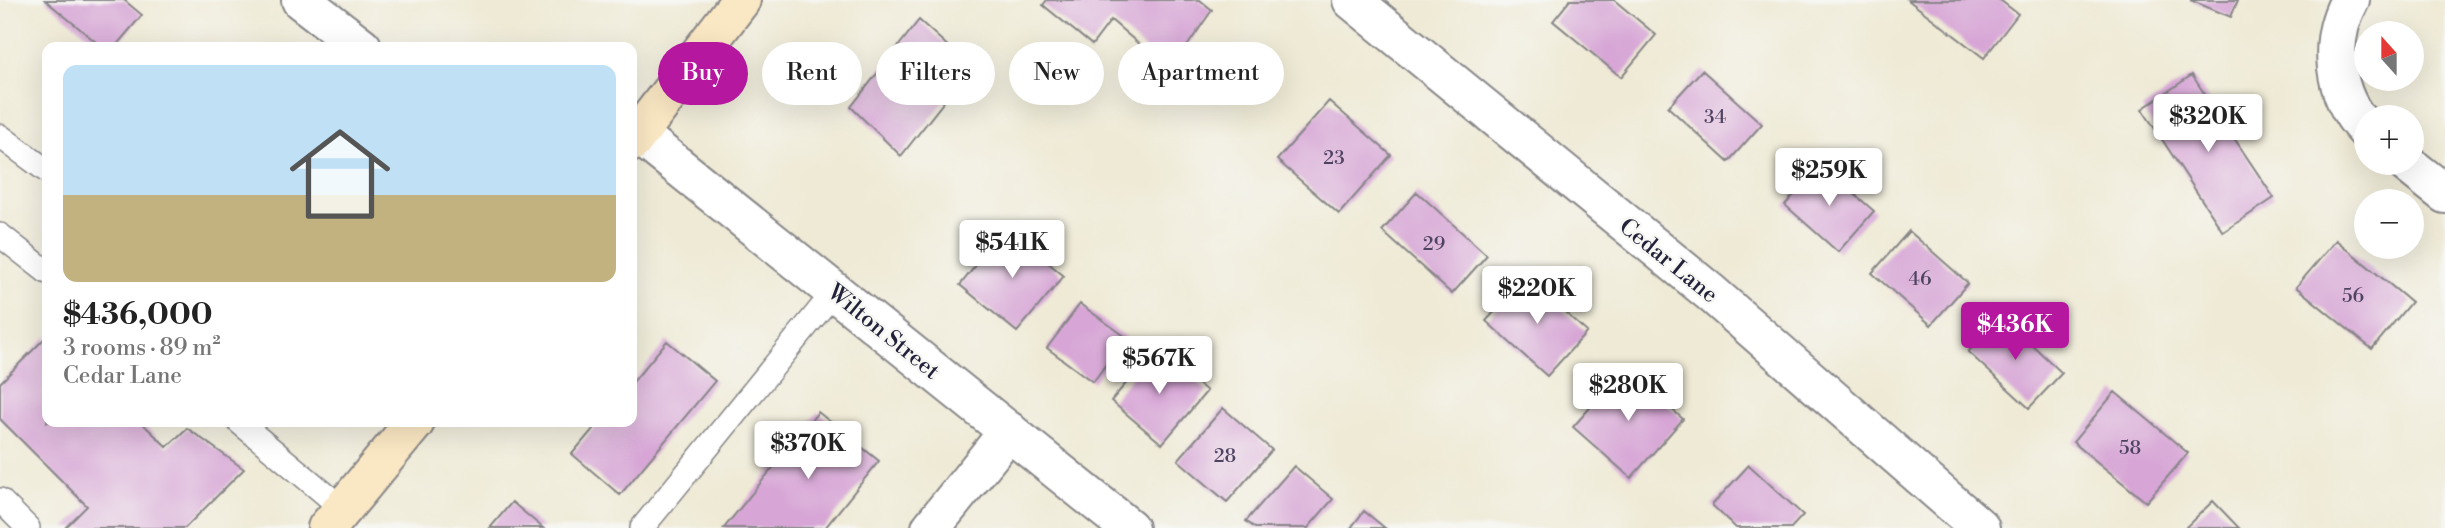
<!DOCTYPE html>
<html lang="en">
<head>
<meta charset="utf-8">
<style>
  :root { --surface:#fff; --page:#f2f2f2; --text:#222; --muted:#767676; --line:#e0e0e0; --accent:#b5179e }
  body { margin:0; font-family:"Libre Bodoni",serif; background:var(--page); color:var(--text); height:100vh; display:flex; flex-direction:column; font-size:26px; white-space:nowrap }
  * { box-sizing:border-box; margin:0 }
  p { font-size:23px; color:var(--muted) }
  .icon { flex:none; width:38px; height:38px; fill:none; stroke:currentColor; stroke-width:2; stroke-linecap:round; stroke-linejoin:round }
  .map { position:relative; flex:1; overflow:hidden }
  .panel { position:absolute; left:42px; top:42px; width:595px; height:385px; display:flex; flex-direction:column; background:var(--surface); border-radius:14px; box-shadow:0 7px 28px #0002 }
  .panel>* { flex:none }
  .banner { position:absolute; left:658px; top:42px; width:665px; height:63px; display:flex; gap:14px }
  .needle { width:46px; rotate:339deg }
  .tools { position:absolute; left:2354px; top:21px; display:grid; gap:14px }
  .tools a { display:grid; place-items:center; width:70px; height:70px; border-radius:50%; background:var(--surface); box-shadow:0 7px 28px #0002; font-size:35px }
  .price { position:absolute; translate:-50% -60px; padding:0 16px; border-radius:7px; background:#fff; color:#222; font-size:23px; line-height:46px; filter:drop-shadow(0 2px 4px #0008) }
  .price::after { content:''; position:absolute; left:50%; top:42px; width:21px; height:16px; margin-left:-10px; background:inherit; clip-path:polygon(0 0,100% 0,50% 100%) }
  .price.on { background:var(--accent); color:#fff }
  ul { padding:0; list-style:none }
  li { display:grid; align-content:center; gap:14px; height:371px; padding:0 21px }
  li+li { border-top:2px solid var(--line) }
  li span { display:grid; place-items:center; height:217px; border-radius:14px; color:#555 }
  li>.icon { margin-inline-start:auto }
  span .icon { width:126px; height:126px; fill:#fffc; stroke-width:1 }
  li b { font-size:30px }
  .chip { padding:0 24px; border-radius:32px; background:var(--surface); box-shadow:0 7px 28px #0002; font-size:24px; line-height:63px }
  .chip.on { background:var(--accent); color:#fff }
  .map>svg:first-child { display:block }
  .building { fill:#d7a6d6 }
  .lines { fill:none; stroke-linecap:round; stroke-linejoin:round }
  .service-casing { stroke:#888688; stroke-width:26 }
  .minor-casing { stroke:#888688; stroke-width:42 }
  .secondary-casing { stroke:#888688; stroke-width:42 }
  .service { stroke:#fff; stroke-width:23 }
  .minor { stroke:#fff; stroke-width:38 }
  .secondary { stroke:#fae7c3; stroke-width:38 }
  .labels { text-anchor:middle; stroke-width:5; stroke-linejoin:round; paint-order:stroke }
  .number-label { font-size:19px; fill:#4f4362 }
  .street-label { font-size:23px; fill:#22223b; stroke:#f6f6f2 }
</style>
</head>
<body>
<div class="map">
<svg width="2445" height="528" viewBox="0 0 2445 528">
  <rect width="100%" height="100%" fill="#f6f6f2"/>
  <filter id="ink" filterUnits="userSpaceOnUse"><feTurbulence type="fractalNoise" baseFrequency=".0143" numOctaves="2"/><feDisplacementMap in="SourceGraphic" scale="14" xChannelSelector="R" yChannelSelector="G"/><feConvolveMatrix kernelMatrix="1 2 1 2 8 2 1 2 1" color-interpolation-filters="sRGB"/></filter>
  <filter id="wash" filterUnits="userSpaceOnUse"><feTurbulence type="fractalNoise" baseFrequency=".00686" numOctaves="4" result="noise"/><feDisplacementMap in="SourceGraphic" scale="28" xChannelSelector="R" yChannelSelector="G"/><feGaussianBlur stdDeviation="1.57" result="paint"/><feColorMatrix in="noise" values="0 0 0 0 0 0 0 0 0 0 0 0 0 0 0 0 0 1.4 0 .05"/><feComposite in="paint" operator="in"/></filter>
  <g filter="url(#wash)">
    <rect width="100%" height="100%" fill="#efead5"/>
    <g id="blocks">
      <!-- building -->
      <path class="building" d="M45,0h79l18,15 -27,32h-13z
        M1047,0h153l12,10 -42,61 -59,-51 -19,25 -49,-40z
        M1570,0h44l42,35 -35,42 -68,-56z
        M1908,0h92l18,14 -34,44z
        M2190,0h48l-7,17z
        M919,20l52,47 -70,89 -50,-49z
        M1702,70l60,54 -34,38 -60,-55z
        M2192,75l82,123 -51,34 -81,-123z
        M1329,101l62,54 -52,59 -62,-54z
        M1820,164l54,47 -36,41 -53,-47z
        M1417,192l70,63 -35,39 -70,-63z
        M1006,228l58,48 -47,56 -57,-47z
        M1909,231l59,52 -37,42 -59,-52z
        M2336,240l75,62 -39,47 -76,-62z
        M1526,277l61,55 -40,44 -61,-55z
        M1080,304l46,33 -33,45 -46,-34z
        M2001,316l61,57 -33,35 -61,-56z
        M47,336v86h94l26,25 20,-19 57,41 -59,59h-120l22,-22 -87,-87v-36z
        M667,341l48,40 -95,114 -48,-41 27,-32h33v-39z
        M1156,348l51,43 -45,53 -51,-43z
        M1625,368l58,51 -52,59 -58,-51z
        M2115,392l73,61 -42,49 -73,-60z
        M1223,408l49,42 -45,52 -49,-42z
        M818,412l61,49 -54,67h-101z
        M1749,465l54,50 -12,13h-55l-24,-23z
        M1294,466l39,33 -25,29h-53l-9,-7z
        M2213,501l26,27h-54z
        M512,502l31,26h-53z
        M1364,511l21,17h-34z"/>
    </g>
  </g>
  <g filter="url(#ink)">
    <use href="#blocks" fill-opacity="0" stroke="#888688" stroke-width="2"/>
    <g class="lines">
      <!-- service casing -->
      <g class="service-casing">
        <path id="service" d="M0,136l47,35
          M0,235l47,37
          M239,422l104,87
          M0,500l28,28
          M642,528l193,-237"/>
      </g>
      <!-- minor casing -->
      <g class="minor-casing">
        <path id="minor" d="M301,0l61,47
          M1352,0l359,293 269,235
          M2350,0c-23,42 -17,95 16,130
          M638,134l491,394
          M2406,163l39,31
          M931,528l78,-97"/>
      </g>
      <!-- secondary casing -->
      <g class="secondary-casing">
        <path id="secondary" d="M632,142l109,-142
          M327,528l88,-106"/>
      </g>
      <!-- service -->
      <use href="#service" class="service"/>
      <!-- minor -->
      <use href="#minor" class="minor"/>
      <!-- secondary -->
      <use href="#secondary" class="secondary"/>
    </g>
  </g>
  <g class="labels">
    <!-- number labels -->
    <g class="number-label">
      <text x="1715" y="123">34</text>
      <text x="1334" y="164">23</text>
      <text x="1434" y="250">29</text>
      <text x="1920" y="285">46</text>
      <text x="2353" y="302">56</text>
      <text x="2130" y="454">58</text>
      <text x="1225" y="462">28</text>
    </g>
    <!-- street labels -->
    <g class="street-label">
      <text transform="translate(1669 260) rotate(39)" y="8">Cedar Lane</text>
      <text transform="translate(884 331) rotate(39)" y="8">Wilton Street</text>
    </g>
  </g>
</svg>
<div class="tools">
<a><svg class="needle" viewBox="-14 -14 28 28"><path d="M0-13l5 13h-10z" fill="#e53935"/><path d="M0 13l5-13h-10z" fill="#767676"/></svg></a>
<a>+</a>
<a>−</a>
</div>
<b class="price" style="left:2208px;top:154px">$320K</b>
<b class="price" style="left:1829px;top:208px">$259K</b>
<b class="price" style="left:1012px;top:280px">$541K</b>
<b class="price" style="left:1537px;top:326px">$220K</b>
<b class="price on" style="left:2015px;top:362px">$436K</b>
<b class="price" style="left:1159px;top:396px">$567K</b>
<b class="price" style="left:1628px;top:423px">$280K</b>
<b class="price" style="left:808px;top:481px">$370K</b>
<div class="banner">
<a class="chip on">Buy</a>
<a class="chip">Rent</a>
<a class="chip">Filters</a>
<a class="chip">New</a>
<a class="chip">Apartment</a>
</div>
<section class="panel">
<ul>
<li><span style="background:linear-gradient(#bfe0f5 60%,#c2b280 0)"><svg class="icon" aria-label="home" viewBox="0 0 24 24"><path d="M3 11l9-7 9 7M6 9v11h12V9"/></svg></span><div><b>$436,000</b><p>3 rooms · 89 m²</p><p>Cedar Lane</p></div></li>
</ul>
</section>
</div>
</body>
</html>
